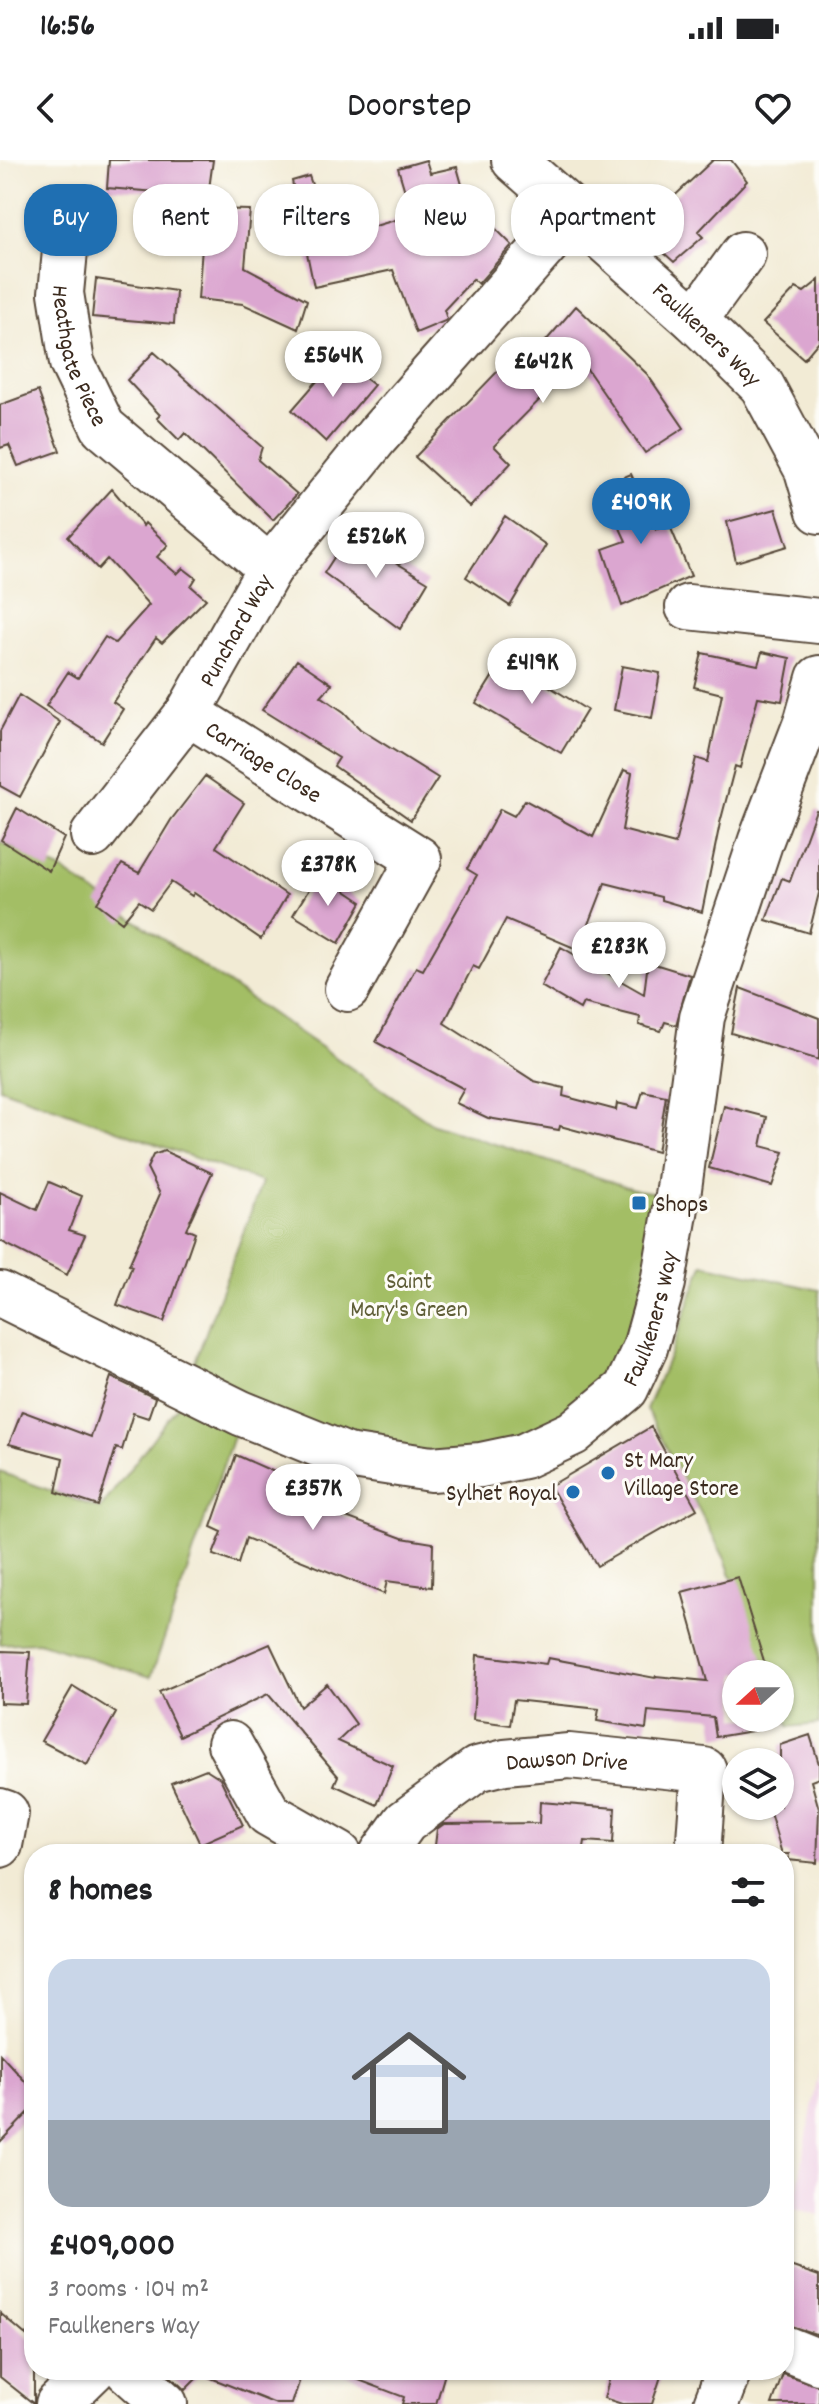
<!DOCTYPE html>
<html lang="en">
<head>
<meta charset="utf-8">
<style>
  :root { --surface:#fff; --page:#f2f2f2; --text:#202124; --muted:#757577; --accent:#1f6fb2 }
  body { margin:0; font-family:Dekko,sans-serif; background:var(--page); color:var(--text); height:100vh; display:flex; flex-direction:column; font-size:30px; white-space:nowrap }
  * { box-sizing:border-box; margin:0 }
  p { font-size:26px; color:var(--muted) }
  .icon { flex:none; width:44px; height:44px; fill:none; stroke:currentColor; stroke-width:2; stroke-linecap:round; stroke-linejoin:round }
  .map { position:relative; flex:1; overflow:hidden }
  .drawer { position:absolute; left:24px; top:1684px; width:770px; height:536px; display:flex; flex-direction:column; background:var(--surface); border-radius:32px; box-shadow:0 2px 6px #0004 }
  .drawer>* { flex:none }
  .banner { position:absolute; left:24px; top:24px; width:772px; height:72px; display:flex; gap:16px }
  .needle { width:52px; rotate:249deg }
  .fabs { position:absolute; left:722px; top:1500px; display:grid; gap:16px }
  .fabs a { display:grid; place-items:center; width:72px; height:72px; border-radius:50%; background:var(--surface); box-shadow:0 2px 6px #0004; font-size:40px }
  .price { position:absolute; translate:-50% -68px; padding:0 18px; border-radius:28px; background:#fff; color:#222; font-size:26px; line-height:52px; filter:drop-shadow(0 2px 4px #0008) }
  .price::after { content:''; position:absolute; left:50%; top:48px; width:24px; height:18px; margin-left:-12px; background:inherit; clip-path:polygon(0 0,100% 0,50% 100%) }
  .price.current { background:var(--accent); color:#fff }
  ul { padding:0; list-style:none }
  li { display:grid; align-content:center; gap:16px; height:424px; padding:0 24px }
  li span { display:grid; place-items:center; height:248px; border-radius:24px; color:#555 }
  li>.icon { margin-inline-start:auto }
  span .icon { width:144px; height:144px; fill:#fffc; stroke-width:1 }
  li b { font-size:34px }
  h2 { display:flex; justify-content:space-between; align-items:center; height:96px; padding:0 24px; font-size:34px }
  .chip { padding:0 28px; border-radius:32px; background:var(--surface); box-shadow:0 2px 6px #0004; font-size:28px; line-height:72px }
  .chip.current { background:var(--accent); color:#fff }
  .status { display:flex; justify-content:space-between; align-items:center; height:56px; padding:0 40px; background:var(--surface); direction:ltr }
  .status svg { height:22px; fill:currentColor }
  header { display:flex; justify-content:space-between; align-items:center; height:104px; padding:0 24px; background:var(--surface); font-size:36px; font-weight:600 }
  .map>svg:first-child { display:block }
  .built { fill:#efd0e6 }
  .green { fill:#a3be65; stroke:#6f7442; stroke-width:2 }
  .building { fill:#dba6d0 }
  .lines { fill:none; stroke-linecap:round; stroke-linejoin:round }
  .minor-casing { stroke:#564739; stroke-width:48 }
  .minor { stroke:#fff; stroke-width:44 }
  .poi-dot { fill:#1f6fb2; stroke:#fdfcf7; stroke-width:3 }
  .labels { text-anchor:middle; stroke-width:6; stroke-linejoin:round; paint-order:stroke }
  .street-label { font-size:24px; fill:#3b2a1e; stroke:#fdfcf7 }
  .poi-label { font-size:24px; fill:#3b2a1e; stroke:#fdfcf7; text-anchor:start }
  .park-label { font-size:24px; fill:#5f5e37; stroke:#fdfcf7 }
</style>
</head>
<body>
<div class="status"><b>16:56</b><svg viewBox="0 0 49 12"><path d="M0 12V9h3v3zM5 12V6h3v6zM10 12V3h3v9zM15 12V0h3v12zM26 1h20v11H26zM47 4h2v5h-2z"/></svg></div>
<header><svg class="icon" aria-label="back" viewBox="0 0 24 24"><path d="M15 5l-7 7 7 7"/></svg>Doorstep<svg class="icon" aria-label="heart" viewBox="0 0 24 24"><path d="M12 20l-8-8c-3-5 5-10 8-4 3-6 11-1 8 4z"/></svg></header>
<div class="map">
<svg width="819" height="2244" viewBox="0 0 819 2244">
  <rect width="100%" height="100%" fill="#fdfcf7"/>
  <filter id="ink" filterUnits="userSpaceOnUse"><feTurbulence type="fractalNoise" baseFrequency=".0125" numOctaves="2"/><feDisplacementMap in="SourceGraphic" scale="16" xChannelSelector="R" yChannelSelector="G"/><feConvolveMatrix kernelMatrix="1 2 1 2 8 2 1 2 1" color-interpolation-filters="sRGB"/></filter>
  <filter id="wash" filterUnits="userSpaceOnUse"><feTurbulence type="fractalNoise" baseFrequency=".006" numOctaves="4" result="noise"/><feDisplacementMap in="SourceGraphic" scale="32" xChannelSelector="R" yChannelSelector="G"/><feGaussianBlur stdDeviation="1.8" result="paint"/><feColorMatrix in="noise" values="0 0 0 0 0 0 0 0 0 0 0 0 0 0 0 0 0 1.4 0 .05"/><feComposite in="paint" operator="in"/></filter>
  <g filter="url(#wash)">
    <rect width="100%" height="100%" fill="#f2ebd5"/>
    <!-- built -->
    <path class="built" d="M819,1909v146l-25,-7z"/>
    <!-- green -->
    <path class="green" d="M0,682l60,27 373,255 204,66 41,6 -52,193 -145,76 -240,-52 -90,264 -113,-35 -38,2v-172l100,37 90,-120 -4,-3 76,-204 -262,-94z
      M703,1104l116,26v434l-30,3 -9,-22v-31h-12l-43,-115 -79,-150 24,-54z"/>
    <g id="blocks">
      <!-- building -->
      <path class="building" d="M109,0h104l-5,36 -101,-8z
        M426,0l4,13 27,-6 9,32 46,46 -34,39 -5,-5 -29,31 3,9 -2,2 -29,12 -23,-63 -79,17 -22,-106 17,-5 20,58 36,-5 47,-14 -14,-47z
        M713,0h18l16,21 -49,51 5,5 -29,25 -43,-39 28,-25 7,6z
        M205,49l45,1 -5,57 62,33 -9,29 -55,-25 -45,-5z
        M96,119l80,12 -2,33 -82,-7z
        M819,120v61l-15,18 -41,-36 33,-35 8,4z
        M576,146l71,68 37,54 -39,25 -65,-94 -86,87 17,17 -41,44 -55,-50 106,-110 12,9z
        M154,192l108,95 -4,13 39,34 -24,26 -88,-87 -6,7 -22,-22 3,-3 -33,-35z
        M338,197l36,28 -48,57 -34,-32z
        M38,231l22,60 -42,15 -9,-21 -9,3v-43z
        M631,314l25,55 14,-3 21,50 -69,30 -19,-57 23,-8 -25,-54z
        M112,329l31,37 2,-3 23,22 -11,12 20,17 6,-6 13,10 -5,8 15,13 -44,44 -6,-5 -43,64 10,7 -21,33 -56,-36 22,-34 10,6 27,-41 10,6 34,-38 -42,-46 -9,10 -30,-32z
        M776,349l12,37 -52,16 -9,-40z
        M505,356l41,29 -36,61 -44,-29z
        M349,374l79,48 -28,47 -76,-56z
        M762,492l28,6 -8,43 -24,-4 -18,71 -5,-2 -15,57 -18,89 -41,-12v-3l-56,-14 -26,67 -73,-31 -27,50 -6,-3 -29,57 90,58 30,7 -1,8 53,14 1,-7 21,5 5,-17 23,5 -9,56 -97,-26 -1,4 -71,-12 -32,-15 8,-14 -88,-47 40,-75 7,3 54,-95 -10,-6 33,-60 14,7 11,-16 68,37 31,-67 8,3 -10,57 53,14 21,-86 12,4 14,-68 -28,-7 8,-34 56,12z
        M504,498l83,52 -26,43 -85,-50z
        M297,500l35,24 -11,12 23,16 16,17 78,49 -27,42 -77,-54 5,-8 -77,-48z
        M622,506l38,7 -8,45 -38,-8z
        M19,535l41,27 -40,75 -20,-11v-55z
        M205,616l39,27 -28,44 71,48 -26,44 -67,-46 -2,3 -21,-14 -20,27 -12,-8 -17,21 -25,-19 25,-39 17,9 32,-53z
        M17,648l47,30 -15,33 -48,-31z
        M816,650l3,1v82l-10,40 -43,-13 16,-42 8,3z
        M319,713l43,29 -23,41 -46,-28z
        M561,787l83,47 4,-32 42,13 -14,50 -11,-3 -4,9 -22,-6 1,-8 -57,-14 -3,6 -39,-23z
        M740,828l79,30v42l-88,-27z
        M724,946l43,11 -6,29 23,6 -12,34 -63,-18z
        M164,991l48,22 -26,56 9,4 -31,89 -47,-17 15,-39 -3,-1 31,-71 -13,-26 6,-13z
        M49,1022l33,14 -13,34 16,5 -18,40 -67,-34v-49l37,18z
        M111,1217l44,21 -7,20 -15,-5 -11,37 -6,-2 -18,58 -42,-14 7,-34 -54,-14 13,-33 69,26z
        M651,1267l46,82 -100,57 -47,-80z
        M236,1295l36,16 45,27 -3,7 88,33 31,5 -1,44 -45,-6 -3,13 -138,-56 -8,26 -25,-9 9,-23 -11,-5z
        M738,1417l30,97h-32v44h22v12l-42,7 -3,-20 -65,-6 -2,18 -49,-8 2,-12 -85,-9 -4,25 -37,-5 4,-65 69,9 2,-6 107,20 1,-2 51,5 -25,-89z
        M270,1484l30,63 27,-23 29,40 -18,17 55,25 -16,39 -43,-20 4,-9 -70,-82 -88,42 -21,-44z
        M0,1491l30,1 -4,52 -26,-1z
        M73,1526l43,27 -29,52 -46,-24z
        M810,1575l9,29v14l-8,3 8,28 -2,54 -29,-3 1,-6h-7l-14,-48h12v-61z
        M206,1609l14,9 23,47 -43,19 -29,-61z
        M540,1642l75,6 -2,35 -28,-2 -2,13h-149l3,-25 7,-5 95,-1z
        M0,1894l34,37v16l-34,35z
        M784,2104l35,12v59l-35,-11z
        M0,2153l34,29v62l-34,-27z
        M164,2210h139l-11,34h-16l-75,-30 -16,16z
        M341,2210h105l-10,34h-34l2,-7 -64,-24z
        M612,2210h51l-11,34h-30l-18,-6z
        M783,2214l36,12v18h-47z"/>
    </g>
  </g>
  <g filter="url(#ink)">
    <use href="#blocks" fill-opacity="0" stroke="#564739" stroke-width="2"/>
    <g class="lines">
      <!-- minor casing -->
      <g class="minor-casing">
        <g id="minor">
          <path id="s1" d="M514,0l181,160 67,66 45,84 12,41"/>
          <path id="s2" d="M69,49l-8,84 11,70 31,64 167,141"/>
          <path d="M695,160l48,-66"/>
          <path d="M688,447l131,14"/>
          <path id="s3" d="M188,553l231,146 -72,130"/>
          <path id="s4" d="M93,675l95,-122 82,-145 107,-132 197,-223"/>
          <path id="s5" d="M0,1134l241,119 106,43 84,13 50,-4 43,-9 49,-23 53,-44 19,-41 18,-65 15,-87 24,-179 59,-177 46,-120 12,-42"/>
          <path d="M230,1584l39,70 70,40"/>
          <path d="M0,1651l6,2 -6,32"/>
          <path id="s6" d="M382,1694l23,-32 72,-53 28,-7 64,-6 135,14 -6,84"/>
          <path d="M784,2188l35,14"/>
          <path d="M127,2210l38,34"/>
          <path d="M58,2244l35,-34"/>
          <path d="M716,2244l13,-34"/>
        </g>
      </g>
      <!-- minor -->
      <use href="#minor" class="minor"/>
    </g>
  </g>
  <!-- markers -->
  <g class="poi-dot">
    <rect x="631" y="1035" width="16" height="16" rx="4"/>
    <circle cx="608" cy="1313" r="8"/>
    <circle cx="573" cy="1332" r="8"/>
  </g>
  <g class="labels">
    <!-- street labels -->
    <g class="street-label">
      <text dy="8" stroke="none"><textPath href="#s1" startOffset="260">Faulkeners Way</textPath></text>
      <text dy="8" stroke="none"><textPath href="#s2" startOffset="150">Heathgate Piece</textPath></text>
      <text dy="8" stroke="none"><textPath href="#s4" startOffset="250">Punchard Way</textPath></text>
      <text dy="8" stroke="none"><textPath href="#s3" startOffset="90">Carriage Close</textPath></text>
      <text dy="8" stroke="none"><textPath href="#s5" startOffset="760">Faulkeners Way</textPath></text>
      <text dy="8" stroke="none"><textPath href="#s6" startOffset="220">Dawson Drive</textPath></text>
    </g>
    <!-- poi labels -->
    <g class="poi-label">
      <text x="655" y="1051">Shops</text>
      <text x="624" y="1307">St Mary<tspan x="624" dy="28">Village Store</tspan></text>
      <text x="557" y="1340" text-anchor="end">Sylhet Royal</text>
    </g>
    <!-- park labels -->
    <g class="park-label">
      <text x="409" y="1128">Saint<tspan x="409" dy="28">Mary's Green</tspan></text>
    </g>
  </g>
</svg>
<div class="fabs">
<a><svg class="needle" viewBox="-14 -14 28 28"><path d="M0-13l5 13h-10z" fill="#e53935"/><path d="M0 13l5-13h-10z" fill="#757577"/></svg></a>
<a><svg class="icon" aria-label="layers" viewBox="0 0 24 24"><path d="M12 4l9 5-9 5-9-5zM3 14l9 5 9-5"/></svg></a>
</div>
<b class="price" style="left:333px;top:239px">£564K</b>
<b class="price" style="left:543px;top:245px">£642K</b>
<b class="price current" style="left:641px;top:386px">£409K</b>
<b class="price" style="left:376px;top:420px">£526K</b>
<b class="price" style="left:532px;top:546px">£419K</b>
<b class="price" style="left:328px;top:748px">£378K</b>
<b class="price" style="left:619px;top:830px">£283K</b>
<b class="price" style="left:313px;top:1372px">£357K</b>
<div class="banner">
<a class="chip current">Buy</a>
<a class="chip">Rent</a>
<a class="chip">Filters</a>
<a class="chip">New</a>
<a class="chip">Apartment</a>
</div>
<section class="drawer">
<h2>8 homes<svg class="icon" aria-label="filters" viewBox="0 0 24 24"><path d="M4 7h16M4 17h16"/><circle cx="9" cy="7" r="2"/><circle cx="15" cy="17" r="2"/></svg></h2>
<ul>
<li><span style="background:linear-gradient(#c9d6e8 65%,#9aa5b1 0)"><svg class="icon" aria-label="home" viewBox="0 0 24 24"><path d="M3 11l9-7 9 7M6 9v11h12V9"/></svg></span><div><b>£409,000</b><p>3 rooms · 104 m²</p><p>Faulkeners Way</p></div></li>
</ul>
</section>
</div>
</body>
</html>
